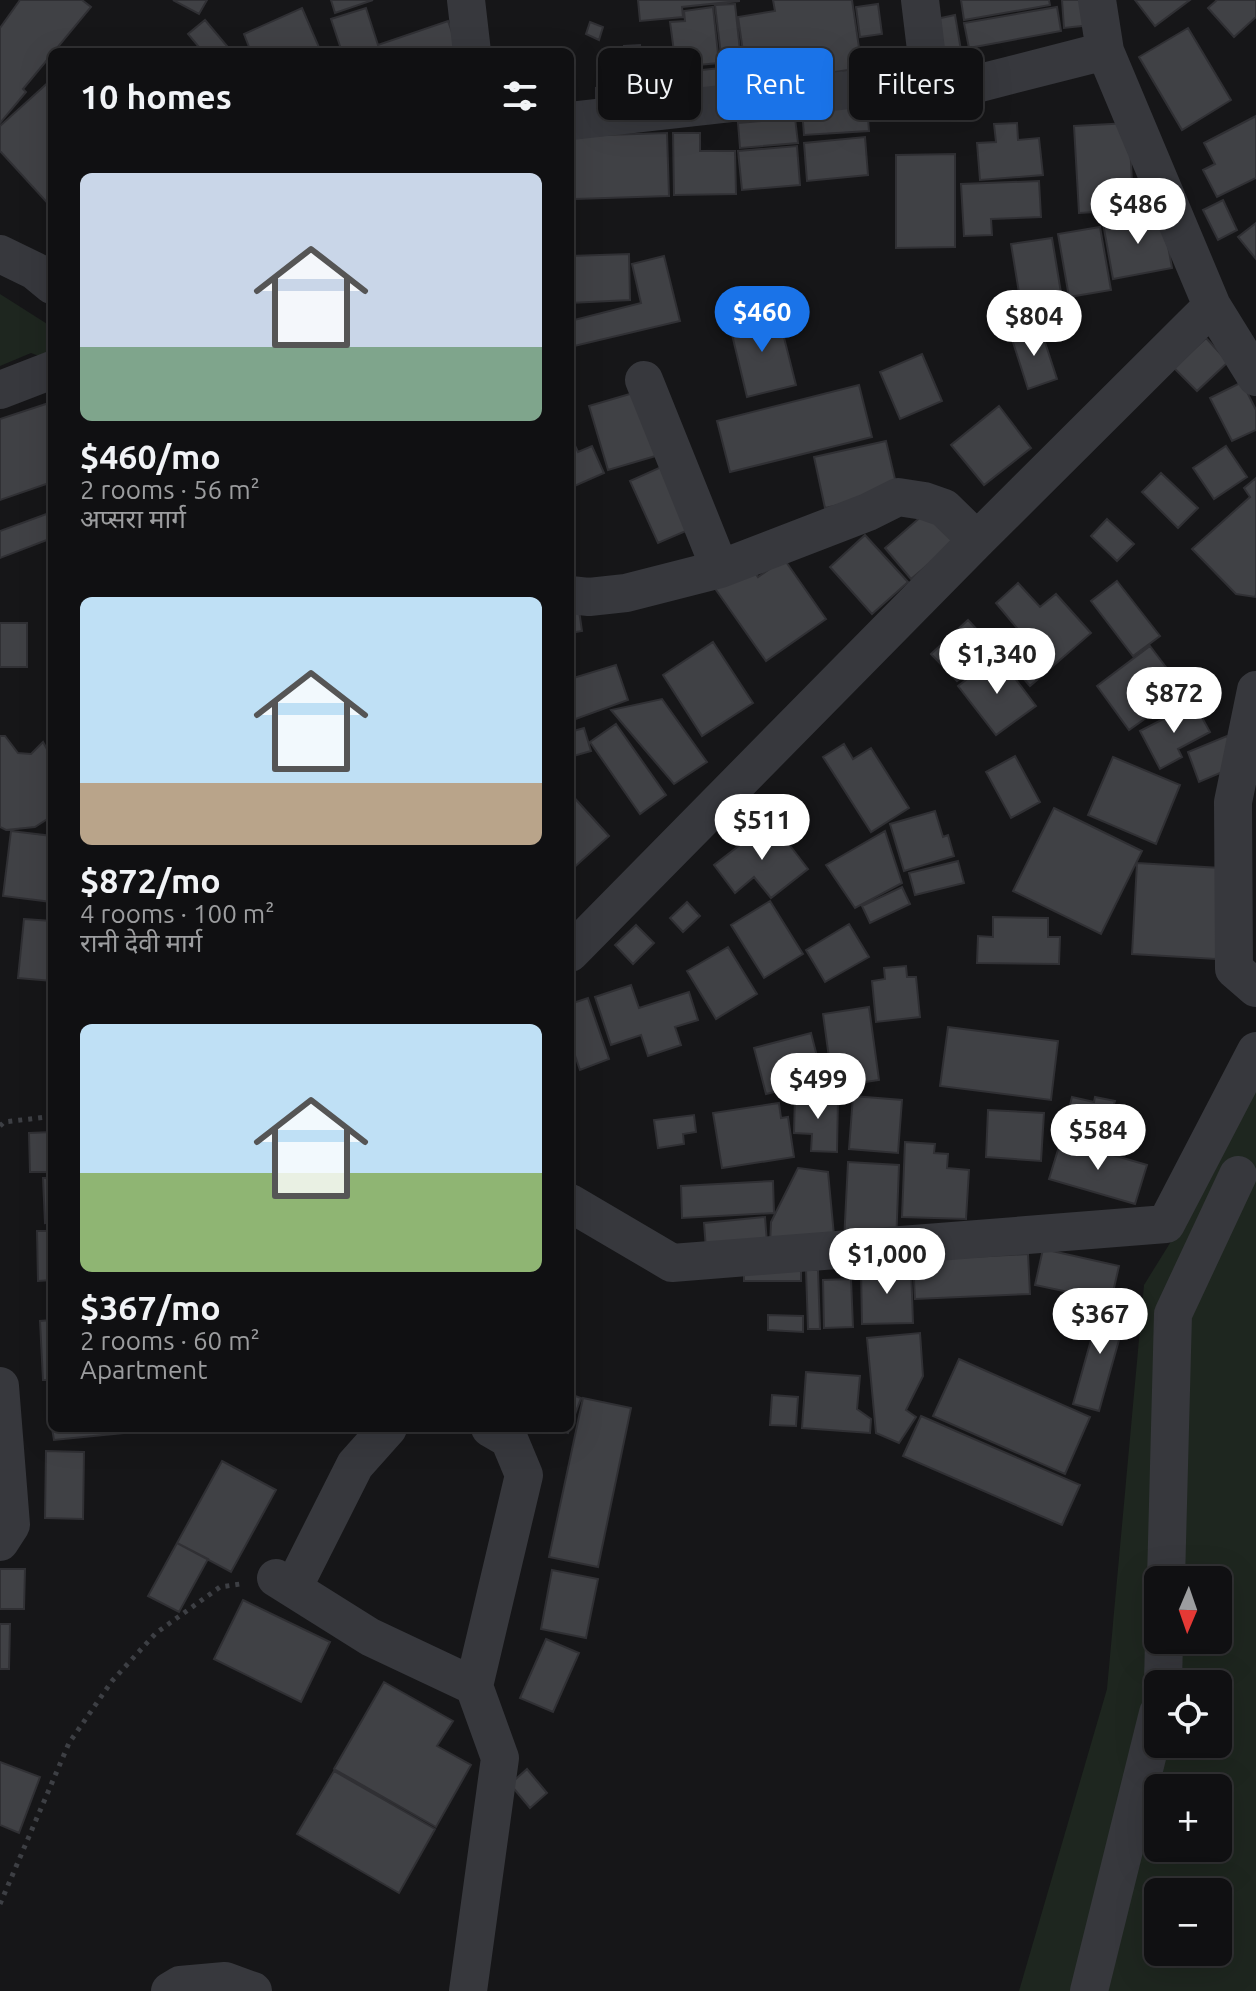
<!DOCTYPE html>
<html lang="en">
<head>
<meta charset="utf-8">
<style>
  :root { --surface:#101012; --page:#1e1e20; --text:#f1f3f6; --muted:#9c9d9f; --line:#303032; --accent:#1a73e8 }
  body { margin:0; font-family:Ubuntu,"Noto Sans Devanagari",sans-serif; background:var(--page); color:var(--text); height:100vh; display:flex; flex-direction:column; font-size:30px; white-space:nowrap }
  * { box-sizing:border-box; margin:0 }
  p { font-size:26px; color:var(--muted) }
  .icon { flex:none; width:44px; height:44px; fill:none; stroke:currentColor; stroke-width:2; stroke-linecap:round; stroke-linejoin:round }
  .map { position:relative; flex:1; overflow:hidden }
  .side { position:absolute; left:48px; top:48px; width:526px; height:1384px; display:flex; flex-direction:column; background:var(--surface); border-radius:12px; box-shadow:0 8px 32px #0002,0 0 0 2px var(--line) }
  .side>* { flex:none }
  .guide { position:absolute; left:598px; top:48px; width:538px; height:72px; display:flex; gap:16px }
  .needle { width:52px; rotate:182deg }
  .tools { position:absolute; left:1144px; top:1566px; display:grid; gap:16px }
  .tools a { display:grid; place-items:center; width:88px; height:88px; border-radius:12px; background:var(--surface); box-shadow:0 8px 32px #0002,0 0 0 2px var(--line); font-size:40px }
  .price { position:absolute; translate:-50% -68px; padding:0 18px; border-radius:28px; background:#fff; color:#222; font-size:26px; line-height:52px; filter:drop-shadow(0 2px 4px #0008) }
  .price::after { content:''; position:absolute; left:50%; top:48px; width:24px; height:18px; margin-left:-12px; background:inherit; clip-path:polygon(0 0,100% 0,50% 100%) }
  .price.selected { background:var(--accent); color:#fff }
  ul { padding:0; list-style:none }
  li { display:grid; align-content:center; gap:16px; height:424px; padding:0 32px }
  li span { display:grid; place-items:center; height:248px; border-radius:12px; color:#555 }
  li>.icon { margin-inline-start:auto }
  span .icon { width:144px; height:144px; fill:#fffc; stroke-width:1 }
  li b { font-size:34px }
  h2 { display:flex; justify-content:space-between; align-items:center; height:96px; padding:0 32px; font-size:34px }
  .pill { padding:0 28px; border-radius:12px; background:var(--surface); box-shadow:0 8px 32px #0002,0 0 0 2px var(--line); font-size:28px; line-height:72px }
  .pill.selected { background:var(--accent); color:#fff }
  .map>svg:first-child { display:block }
  .green { fill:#1e261f; fill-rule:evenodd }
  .building { fill:#404145; stroke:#303034; stroke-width:2 }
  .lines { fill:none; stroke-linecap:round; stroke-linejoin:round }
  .path { stroke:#3d3f44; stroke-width:5; stroke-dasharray:4 6; stroke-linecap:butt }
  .minor { stroke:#37383d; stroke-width:38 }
</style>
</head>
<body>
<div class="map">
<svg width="1256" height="1991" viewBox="0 0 1256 1991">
  <rect width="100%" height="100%" fill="#161618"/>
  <!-- green -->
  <path class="green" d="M0,294l52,33v34l-21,-8 -31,13z
    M1256,1076v915h-237l88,-302 37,-404 70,-113zM1158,1580h60v60h-60zM1158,1684h60v60h-60zM1158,1788h60v60h-60zM1158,1892h60v60h-60z"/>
  <!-- building -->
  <path class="building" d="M20,0h62l9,7 -68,82 3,3 -26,31v-95z
    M173,0h34l-8,14z
    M331,0h42l-38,13z
    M638,0h101v1l-57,6 1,10 -43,4z
    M773,0h79l10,68 -95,14 -1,-13 -20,3 -8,-55 37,-6z
    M961,0h88l1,5 -86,15z
    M1062,0h27l2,25 -27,3z
    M1135,0h55l-35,26z
    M1217,0h39v17l-22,20 -26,-29z
    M735,4l6,56 -19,3 -7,-58z
    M878,4l4,30 -22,3 -4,-30z
    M713,7l6,56 -43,4 -6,-45 15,-1 -1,-10z
    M1057,7l4,24 -92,17 -5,-25z
    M302,8l19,44h-70l-7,-18z
    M366,8l12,37 70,-24 11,31h-117l-11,-33z
    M955,15l9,53 -19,4 -9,-53z
    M205,20l27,32h-29l-15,-18z
    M590,22l13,5 -4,13 -13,-6z
    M1188,28l43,72 -49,30 -43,-73z
    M640,45v16l-15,1 -1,-16z
    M934,52l2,19 -67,7 -3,-20z
    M740,66l4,34 -117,12 -3,-34z
    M52,79v129l-52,-57v-25z
    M896,79l41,1v28l-41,-1 -1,-5 -7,-1v-16l7,-1z
    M596,88h17v19h-17z
    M867,106l2,25 -65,4 -2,-25z
    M1256,116v62l-39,19 -14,-27 12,-6 -11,-21z
    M795,118l3,25 -58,5 -2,-25z
    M1017,123l1,17 21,-2 4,37 -63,5 -3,-37 19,-1 -2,-18z
    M1129,123l3,60 14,-1 1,27 -68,4 -5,-87z
    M667,133l2,63 -94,3 -2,-63z
    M673,133h27v18h35l1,43 -62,1z
    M865,137l3,38 -61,6 -3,-38z
    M797,146l3,39 -58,5 -4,-39z
    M955,154v93l-59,1v-93z
    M1039,181l2,36 -50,2 1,16 -28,1 -3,-52z
    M1223,200l14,30 -19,10 -15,-30z
    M1162,212l10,56 -59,11 -10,-56z
    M1256,223v36l-18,-22z
    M1100,227l11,63 -42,7 -11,-63z
    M1052,238l10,61 -41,6 -10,-61z
    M629,254l1,46 -60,3v-47z
    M664,256l16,65 -110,26v-26l71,-18 -9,-39z
    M777,310l19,75 -49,12 -18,-75z
    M1040,327l17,52 -29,10 -17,-53z
    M1206,338l22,24 -31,29 -23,-23z
    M922,354l20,47 -42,18 -20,-47z
    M1242,382l14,28v20l-24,11 -22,-43z
    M859,385l13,52 -142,35 -13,-51z
    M640,391l19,64 -51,15 -19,-64z
    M52,402v80l-52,18v-81z
    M999,406l32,42 -47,37 -33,-40z
    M570,435l8,17 14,-6 12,27 -34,15z
    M886,441l12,51 -73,16 -11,-51z
    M1226,446l21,31 -33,22 -21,-31z
    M688,455l28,63 -58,25 -28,-62z
    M1161,473l37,35 -20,20 -36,-36z
    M1256,478v116l-1,3 -19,-3 -44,-45 58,-52 -6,-9z
    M931,508l26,32 -46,39 -26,-31z
    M52,512v26l-52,20v-27z
    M1107,519l27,25 -17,17 -26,-25z
    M865,535l43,47 -36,32 -42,-47z
    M784,559l42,60 -60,42 -52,-74 34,-24 10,14z
    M1117,581l43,55 -27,20 -42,-55z
    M1018,583l22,24 16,-13 35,39 -61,53 -35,-40 22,-18 -21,-25z
    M578,603l4,28 -12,2v-29z
    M968,620l26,28 -37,33 -26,-27z
    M0,623h27v44h-27z
    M713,642l40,61 -51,33 -39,-61z
    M1150,646l34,45 -55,39 -32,-44z
    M998,656l38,50 -40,29 -38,-49z
    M616,665l12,35 -58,21v-42z
    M662,699l45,63 -33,22 -63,-74z
    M1194,703l16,29 -32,17 4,8 -22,12 -20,-38z
    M616,724l50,71 -26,19 -50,-72z
    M584,728l7,23 -21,6v-25z
    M0,736h5l13,17 13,1 12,-12 9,16v58l-17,11 -29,3 -6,-3z
    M1227,736l12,29 -40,17 -11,-30z
    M844,744l9,15 18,-11 38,60 -38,24 -48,-75z
    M1015,756l25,46 -29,16 -25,-46z
    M1113,757l67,28 -24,59 -68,-29z
    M570,793l39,43 -39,35z
    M1054,808l88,43 -41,83 -88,-43z
    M935,811l8,26 5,-2 6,21 -50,15 -14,-47z
    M771,821l37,48 -37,29 -17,-21 -19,16 -21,-28z
    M11,831l41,5v66l-49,-6z
    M885,831l17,52 -47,25 -29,-43z
    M958,861l6,22 -49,12 -6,-22z
    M1137,863l84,5 -5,91 -84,-5z
    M902,887l8,17 -40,19 -8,-17z
    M770,901l33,53 -39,24 -33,-53z
    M687,902l13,14 -17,16 -13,-14z
    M993,917l55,1v19h12l-1,27 -82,-1 1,-27 15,1z
    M24,919l28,2v60l-34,-3z
    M849,924l20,33 -44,25 -19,-32z
    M636,925l18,18 -21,21 -18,-19z
    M728,947l29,47 -41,25 -29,-48z
    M906,966l1,11h9l4,40 -44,5 -4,-41 13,-2 -1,-11z
    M631,985l8,23 50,-16 9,28 -23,7 6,18 -33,11 -7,-21 -30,10 -16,-48z
    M588,998l21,61 -29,11 -10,-29v-37z
    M869,1007l10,73 -46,7 -10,-73z
    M948,1027l110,14 -7,59 -111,-14z
    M811,1033l12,47 -57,14 -12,-46z
    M795,1095l43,1 -1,56 -26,-1 1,-17 -18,-1z
    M853,1096l49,4 -4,53 -49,-4z
    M1072,1097l22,5 1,-5 20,4 -2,6 19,5 -9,40 -61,-16z
    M779,1103l2,15 7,-1 6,40 -72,11 -9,-55z
    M988,1110l56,3 -3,48 -55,-4z
    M694,1115l2,17 -13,2 1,10 -26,4 -4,-28z
    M52,1132v40h-22l-1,-39z
    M1061,1140l86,25 -12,39 -86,-25z
    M905,1142l30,2 -1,9 14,1 -1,14 22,2 -3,49 -64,-2z
    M848,1162l51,3 -3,79 -52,-2z
    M798,1168l30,4 7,74 -65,-1 1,-23z
    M43,1178h9v44l-7,1z
    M773,1181l1,32 -92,5 -1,-32z
    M765,1217l2,26 -61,6 -2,-26z
    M37,1231h15v49l-14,1z
    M1043,1249l76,17 -8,35 -76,-16z
    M1028,1254l2,40 -115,5 -2,-39z
    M744,1261h57v20h-57z
    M911,1267l2,56 -51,1 -1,-56z
    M806,1270h12l2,59h-12z
    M851,1279l2,48 -29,1 -1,-48z
    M1102,1301l26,7 -29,103 -26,-7z
    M768,1315l35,1v16l-35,-2z
    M52,1320v60h-9l-3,-59z
    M920,1333l3,43 -17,34 10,7 -17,26 -23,-10 -9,-95z
    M959,1359l131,58 -25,57 -132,-58z
    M806,1372l54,4 -3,33 14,10 -1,14 -68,-5z
    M570,1394l11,4 -13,35 -14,-5h16z
    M772,1395l26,2 -2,29 -26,-1z
    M583,1398l48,10 -33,159 -49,-10z
    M921,1416l159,69 -18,40 -159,-69z
    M52,1428h70l1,5 -69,7z
    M46,1451l38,1 -1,67 -38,-1z
    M222,1461l54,29 -45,82 -54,-29z
    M177,1543l31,16 -29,53 -31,-16z
    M0,1569h25l-1,40h-24z
    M552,1570l46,9 -12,59 -45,-9z
    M243,1600l87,42 -29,60 -87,-43z
    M0,1624h10l-1,45h-9z
    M546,1639l33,14 -26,59 -33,-14z
    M384,1682l69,39 -16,25 34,19 -35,62 -102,-58z
    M0,1762l40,15 -21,56 -19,-8z
    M527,1769l20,24 -17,15 -20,-24z
    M334,1771l101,58 -36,64 -102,-59z"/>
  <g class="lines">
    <!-- path -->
    <path class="path" d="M0,1126l4,-4 43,-5 5,1
      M0,1904l69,-161 43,-62 44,-48 64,-46 20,-3"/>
    <!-- minor -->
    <path class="minor" d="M466,0l6,52
      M920,0l7,58 15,22 30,5 133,-34
      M1097,0l8,51 107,255 44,71
      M570,121l305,-34
      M0,254l35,17 17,14
      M644,380l76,189
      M0,390l52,-20
      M570,595l19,2 37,-4 94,-24 148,-57 30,-15 26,4 20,7 33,32
      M1256,690l-23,112 1,167 22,19
      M570,953l407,-413 235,-234
      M570,1203l102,60 494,-39 90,-173
      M0,1386l11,139 -11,17
      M276,1578l94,59 104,49 26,72 -32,233
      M1166,1580l7,-266 65,-139
      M293,1588l62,-123 33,-37
      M1163,1684l1,-44
      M474,1686l50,-211 -15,-36 -19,-11
      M170,1991l10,-6 45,-4 28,10
      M1089,1991l69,-278"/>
  </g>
</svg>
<div class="tools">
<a><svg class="needle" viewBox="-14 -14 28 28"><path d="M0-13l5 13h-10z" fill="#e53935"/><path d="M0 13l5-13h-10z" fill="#9c9d9f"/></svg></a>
<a><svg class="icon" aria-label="locate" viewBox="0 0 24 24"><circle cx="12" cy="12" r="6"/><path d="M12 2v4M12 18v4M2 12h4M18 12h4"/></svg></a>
<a>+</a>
<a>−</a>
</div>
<b class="price" style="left:1138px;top:246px">$486</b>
<b class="price selected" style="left:762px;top:354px">$460</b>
<b class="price" style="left:1034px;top:358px">$804</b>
<b class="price" style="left:997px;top:696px">$1,340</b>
<b class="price" style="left:1174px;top:735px">$872</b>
<b class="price" style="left:762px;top:862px">$511</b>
<b class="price" style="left:818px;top:1121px">$499</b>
<b class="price" style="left:1098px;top:1172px">$584</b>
<b class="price" style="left:887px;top:1296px">$1,000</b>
<b class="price" style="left:1100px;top:1356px">$367</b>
<div class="guide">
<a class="pill">Buy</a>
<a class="pill selected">Rent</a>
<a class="pill">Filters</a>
</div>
<section class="side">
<h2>10 homes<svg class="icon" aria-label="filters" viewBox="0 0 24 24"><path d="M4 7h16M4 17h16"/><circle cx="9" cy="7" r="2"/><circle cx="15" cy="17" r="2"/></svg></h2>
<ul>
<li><span style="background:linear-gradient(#c9d6e8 70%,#7fa58c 0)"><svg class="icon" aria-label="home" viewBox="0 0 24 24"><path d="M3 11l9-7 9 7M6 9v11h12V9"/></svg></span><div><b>$460/mo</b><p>2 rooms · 56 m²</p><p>अप्सरा मार्ग</p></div></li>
<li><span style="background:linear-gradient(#bfe0f5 75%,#b9a48a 0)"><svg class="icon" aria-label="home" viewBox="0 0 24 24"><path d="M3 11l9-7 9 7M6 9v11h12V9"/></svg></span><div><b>$872/mo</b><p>4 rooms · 100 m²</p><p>रानी देवी मार्ग</p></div></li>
<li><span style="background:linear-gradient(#bfe0f5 60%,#8fb573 0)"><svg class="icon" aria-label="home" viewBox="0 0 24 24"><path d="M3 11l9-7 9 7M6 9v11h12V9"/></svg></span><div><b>$367/mo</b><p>2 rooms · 60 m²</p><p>Apartment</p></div></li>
</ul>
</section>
</div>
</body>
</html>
